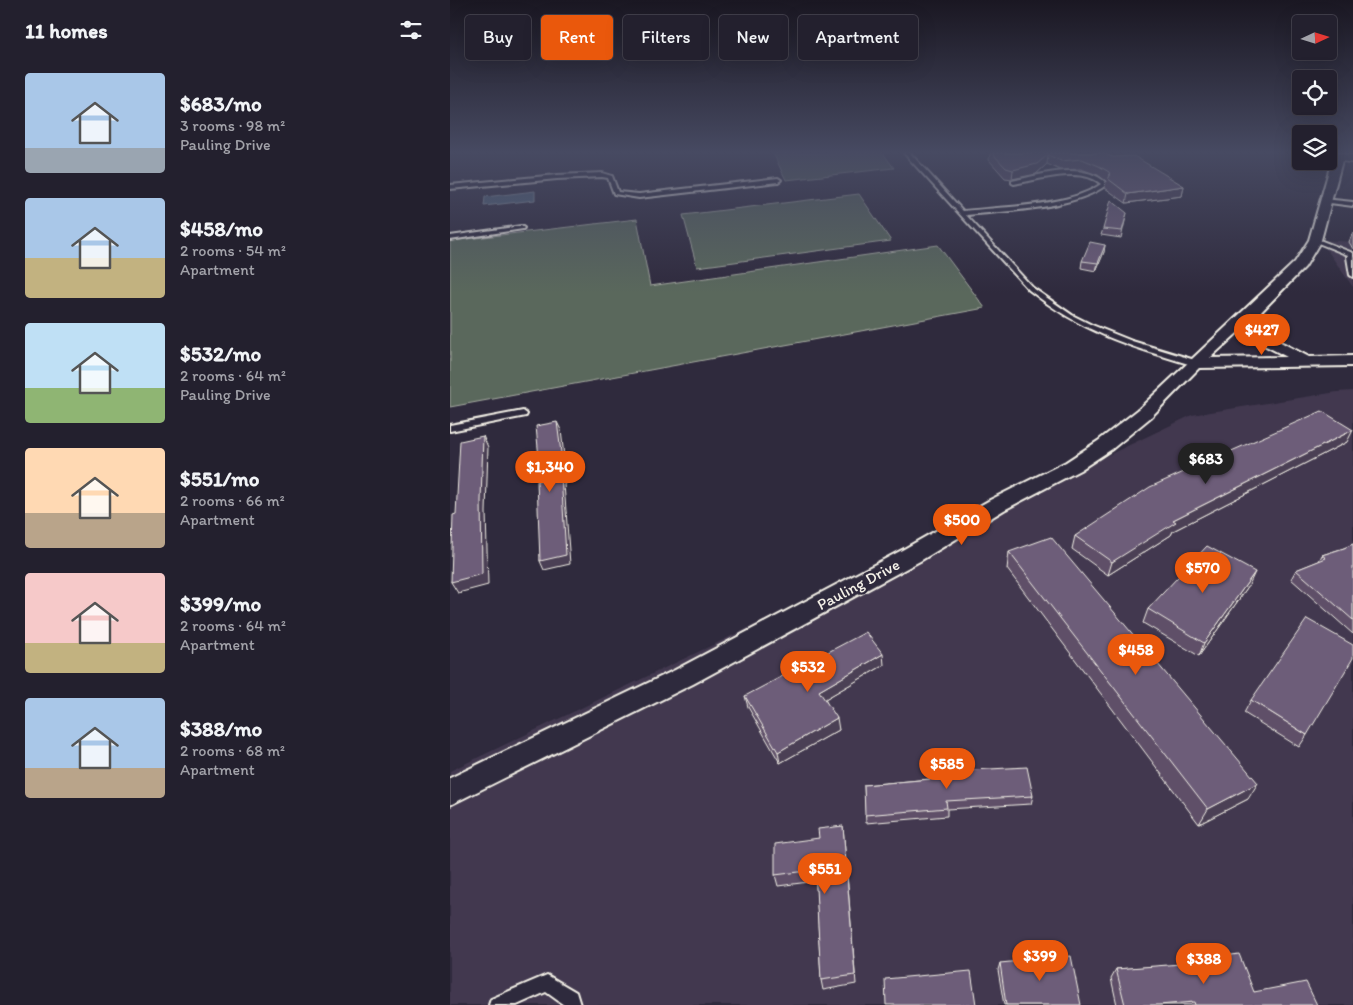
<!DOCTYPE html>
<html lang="en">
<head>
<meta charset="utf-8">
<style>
  :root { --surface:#23202e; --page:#2b2836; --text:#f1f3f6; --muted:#a3a3aa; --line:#403e4a; --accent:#ea580c }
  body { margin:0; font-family:Itim,sans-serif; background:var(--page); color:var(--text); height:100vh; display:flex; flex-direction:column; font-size:19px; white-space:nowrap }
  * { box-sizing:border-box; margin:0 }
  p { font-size:16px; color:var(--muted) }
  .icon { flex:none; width:28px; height:28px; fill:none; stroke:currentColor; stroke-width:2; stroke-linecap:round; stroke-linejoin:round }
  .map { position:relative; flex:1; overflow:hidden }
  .sheet { display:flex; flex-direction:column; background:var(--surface); width:450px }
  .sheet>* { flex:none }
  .top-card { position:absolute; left:15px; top:15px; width:475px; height:45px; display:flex; gap:10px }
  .needle { width:32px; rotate:86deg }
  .tools { position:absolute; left:842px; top:15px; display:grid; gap:10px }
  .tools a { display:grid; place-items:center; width:45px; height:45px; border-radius:5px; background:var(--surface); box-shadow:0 5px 20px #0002,0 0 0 1px var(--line); font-size:25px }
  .price { position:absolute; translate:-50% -42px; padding:0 11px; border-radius:18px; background:var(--accent); color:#fff; font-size:16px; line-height:32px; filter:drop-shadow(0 1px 2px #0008) }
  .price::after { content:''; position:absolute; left:50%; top:30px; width:15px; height:11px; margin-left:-8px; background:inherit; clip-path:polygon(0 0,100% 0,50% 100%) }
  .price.on { background:#222; color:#fff }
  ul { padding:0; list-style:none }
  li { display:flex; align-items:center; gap:15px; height:125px; padding:0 25px }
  li span { display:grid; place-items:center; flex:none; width:140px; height:100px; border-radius:5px; color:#555 }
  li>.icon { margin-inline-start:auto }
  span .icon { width:60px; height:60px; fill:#fffc; stroke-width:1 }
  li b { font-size:21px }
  h2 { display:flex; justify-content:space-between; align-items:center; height:60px; padding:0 25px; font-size:21px }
  .chip { padding:0 18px; border-radius:5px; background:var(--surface); box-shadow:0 5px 20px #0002,0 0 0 1px var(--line); font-size:18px; line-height:45px }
  .chip.on { background:var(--accent); color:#fff }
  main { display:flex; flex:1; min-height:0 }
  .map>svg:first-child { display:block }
  .built { fill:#42394f }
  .green { fill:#5a675c; stroke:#a7aca2 }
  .water { fill:#51667c; stroke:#929ea7 }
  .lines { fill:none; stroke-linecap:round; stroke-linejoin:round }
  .service-casing { stroke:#f4f1e8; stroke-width:4 }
  .minor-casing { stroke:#f4f1e8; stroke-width:4 }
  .secondary-casing { stroke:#f4f1e8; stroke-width:3 }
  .service { fill:#2f2a3d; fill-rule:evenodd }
  .minor { fill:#2f2a3d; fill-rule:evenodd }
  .secondary { fill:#2f2a3d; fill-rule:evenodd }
  .wall { fill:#5e5068; stroke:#f4f1e8 }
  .shaded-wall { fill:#4c4155; stroke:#f4f1e8 }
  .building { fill:#6d5d79; stroke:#f4f1e8 }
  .labels { text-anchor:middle; stroke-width:4.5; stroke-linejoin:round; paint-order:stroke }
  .street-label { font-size:16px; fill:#f4f1e8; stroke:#2f2a3d }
</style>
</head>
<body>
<main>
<section class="sheet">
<h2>11 homes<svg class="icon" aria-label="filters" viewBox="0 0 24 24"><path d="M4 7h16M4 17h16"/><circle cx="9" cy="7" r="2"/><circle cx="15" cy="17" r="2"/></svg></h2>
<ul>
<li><span style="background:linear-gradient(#a9c7e8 75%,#9aa5b1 0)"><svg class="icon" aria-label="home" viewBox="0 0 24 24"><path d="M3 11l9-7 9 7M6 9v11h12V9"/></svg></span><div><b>$683/mo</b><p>3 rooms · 98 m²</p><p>Pauling Drive</p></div></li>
<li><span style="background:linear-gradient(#a9c7e8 60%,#c2b280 0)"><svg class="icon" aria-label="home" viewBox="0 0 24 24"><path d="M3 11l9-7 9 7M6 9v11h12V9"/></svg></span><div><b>$458/mo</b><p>2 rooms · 54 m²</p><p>Apartment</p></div></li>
<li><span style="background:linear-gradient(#bfe0f5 65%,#8fb573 0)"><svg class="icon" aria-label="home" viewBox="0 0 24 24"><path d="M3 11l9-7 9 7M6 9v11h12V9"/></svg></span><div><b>$532/mo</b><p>2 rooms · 64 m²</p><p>Pauling Drive</p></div></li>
<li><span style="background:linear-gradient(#ffd9b3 65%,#b9a48a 0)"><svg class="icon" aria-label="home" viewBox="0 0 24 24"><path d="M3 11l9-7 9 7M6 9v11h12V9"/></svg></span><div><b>$551/mo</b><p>2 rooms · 66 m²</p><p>Apartment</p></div></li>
<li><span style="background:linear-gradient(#f6c9c9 70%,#c2b280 0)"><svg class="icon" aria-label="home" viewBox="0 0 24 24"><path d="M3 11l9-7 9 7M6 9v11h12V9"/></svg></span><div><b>$399/mo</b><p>2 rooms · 64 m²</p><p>Apartment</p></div></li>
<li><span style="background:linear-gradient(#a9c7e8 70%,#b9a48a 0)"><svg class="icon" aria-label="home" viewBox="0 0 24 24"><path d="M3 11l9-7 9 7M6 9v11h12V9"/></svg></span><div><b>$388/mo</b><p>2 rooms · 68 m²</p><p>Apartment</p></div></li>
</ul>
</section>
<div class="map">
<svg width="903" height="1005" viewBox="0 0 903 1005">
  <rect width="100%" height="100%" fill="#2f2a3d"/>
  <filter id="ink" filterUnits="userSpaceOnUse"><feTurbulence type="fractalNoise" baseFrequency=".02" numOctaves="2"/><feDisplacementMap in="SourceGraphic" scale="10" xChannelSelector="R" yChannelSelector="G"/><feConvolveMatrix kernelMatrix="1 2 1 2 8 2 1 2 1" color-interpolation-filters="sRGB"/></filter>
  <g filter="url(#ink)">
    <!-- built -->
    <path class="built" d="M870,240l33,2v45z
      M903,391v614h-903v-234l742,-356 145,-23z"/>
    <!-- green -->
    <path class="green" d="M323,153h110l11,15 -108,12z
      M409,194l32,47 -194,26 -14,-52z
      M187,219l13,67 288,-41 47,63 -535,99v-166z"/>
    <!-- water -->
    <path class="water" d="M85,191v9l-51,6 1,-9z"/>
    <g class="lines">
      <!-- service casing -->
      <g class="service-casing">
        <path id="service" d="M454,153h6l53,58c38,-4 108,-5 138,-27 -20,-18 -63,-4 -87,0l-2,-1v-2c28,-6 71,-20 94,2v2c-31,24 -101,26 -140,30l67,73 39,27 20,10 40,16 66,20v4h-6c-64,-19 -110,-33 -163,-75z
          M152,173l10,3 6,16 21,2 139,-16 3,2 -3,2 -139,16 -25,-4 -6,-16 -6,-1 -45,2 -107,10v-4l107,-10z
          M874,199l29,3v4l-31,-4v-2z
          M71,226l3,2 -1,1 -73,11v-4z
          M863,239h4l36,14v24l-3,-2 -3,-18 1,-2 -35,-14z
          M73,411l4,3 -1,2 -76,15v-6z
          M97,975l29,17 4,13h-16l-18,-13 -29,13h-28l2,-6z"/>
      </g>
      <!-- minor casing -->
      <g class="minor-casing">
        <path id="minor" d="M884,153h10l-23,87 -16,27 -49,50 13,19 40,21 44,-1v10l-154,2 -48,49 -39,32 -32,21 -76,40 -84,51 -227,123 -243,121v-27l225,-108 229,-121 86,-49 76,-38 32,-21 41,-32 156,-147 14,-22zM796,325l12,17 29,15 -77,1z"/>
      </g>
      <!-- secondary casing -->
      <g class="secondary-casing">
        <path id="secondary" d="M879,153l24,2v8l-24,-4z"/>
      </g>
      <!-- service -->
      <use href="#service" class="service"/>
      <!-- minor -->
      <use href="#minor" class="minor"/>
      <!-- secondary -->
      <use href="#secondary" class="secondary"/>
    </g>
    <!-- wall -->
    <path class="wall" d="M540,153h112l82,33 -2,10 -56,7 -21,-15 1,-7 -8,-6 -17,-6 -21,1 -13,-6 -11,10 -24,5 -7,-1 -16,-18z
      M677,213l-6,25 -20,-3 2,-6z
      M903,232v17l-4,-7z
      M655,245l-1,7 -8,19 -15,-3 1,-7z
      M897,442l-174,89 -2,4 -63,40 -36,-26 3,-13z
      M903,544v90l-62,-55 5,-9 23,-9 3,-6 22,-7z
      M559,552l239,247 -49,25 -192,-255z
      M799,585l-50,71 -56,-33 5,-14z
      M434,665l-59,34 14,31 -59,33 -32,-56 -3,-11z
      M801,700l56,35 -8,12 -55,-34z
      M502,771l81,25 -2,8 -84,5v7l-81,7 -2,-38 88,-8z
      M393,826l13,158 -33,6 -2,-10 -5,-99 -38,5 -3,-11 44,-37z
      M730,962l74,30 63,13h-200l-6,-27 5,-9 62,-4z
      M550,963l81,42h-77l-6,-35z"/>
    <!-- shaded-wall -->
    <path class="shaded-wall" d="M598,155l-1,9 -11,10 -24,5 1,-9z
      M734,186l-2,10 -56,7 2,-9z
      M655,245l-1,7 -8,19 2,-8z
      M107,422l4,8 6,53 -3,1 6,80 -26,6 -4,-9z
      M903,430l-6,12 -174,89 -2,4 -63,40 4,-13 61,-42z
      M33,436l5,11 -2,65 2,73 -30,8 -7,-11z
      M805,572l-6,13 -50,71 5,-13z
      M433,654l1,11 -64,37 -1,-11z
      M387,718l2,12 -59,33 -2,-11z
      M808,783l-10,16 -49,25 9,-15z"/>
    <!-- building -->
    <path class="building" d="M542,153h110l11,4 21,-1 50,30 -56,8 -21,-16 3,-2 -1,-4 -10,-6 -17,-7 -21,2 -13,-6 -11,9 -24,6 -7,-2z
      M661,200l16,13 -5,18 -19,-2z
      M640,242l15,3 -7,18 -16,-2z
      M872,411l31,19 -180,90 3,2 -64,40 -37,-26 75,-49z
      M107,422l7,53h-3l5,80 -26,6 -3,-80 4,-1 -5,-54z
      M33,436l-2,65 1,73 -31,8 2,-67 3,-1 4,-73z
      M601,537l207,246 -50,26 -199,-257z
      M903,544v76l-57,-50 30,-12 -4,-3 22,-7z
      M757,546l48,26 -51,71 -56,-34z
      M857,619l46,26v13l-46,77 -56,-35z
      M416,632l17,22 -64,37 18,27 -59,34 -33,-56z
      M577,767l6,29 -87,5 1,7 -82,7 -1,-30 89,-8 -1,-6z
      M393,826l12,149 -34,5 -6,-110 -40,5v-31l44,-6 -1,-9z
      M789,954l15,38 52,-10 11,23h-122l-1,-3 -35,3h-34l-9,-36 65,-5 -1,-2z
      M621,956l10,49h-75l-6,-42z
      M521,971l5,34h-90l-1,-26z"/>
  </g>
  <!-- sky -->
  <linearGradient id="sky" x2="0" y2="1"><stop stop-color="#1a1722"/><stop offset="0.52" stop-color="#474a62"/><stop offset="1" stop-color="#474a62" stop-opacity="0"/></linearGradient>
  <rect width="903" height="293" fill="url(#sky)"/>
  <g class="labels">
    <!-- street labels -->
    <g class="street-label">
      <text transform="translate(408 584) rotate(-28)" y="6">Pauling Drive</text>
    </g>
  </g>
</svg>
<div class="tools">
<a><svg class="needle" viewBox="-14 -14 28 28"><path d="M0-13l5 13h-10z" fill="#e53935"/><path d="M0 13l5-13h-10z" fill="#a3a3aa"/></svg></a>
<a><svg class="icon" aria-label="locate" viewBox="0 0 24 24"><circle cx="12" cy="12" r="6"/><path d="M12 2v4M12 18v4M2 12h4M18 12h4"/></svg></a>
<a><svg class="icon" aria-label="layers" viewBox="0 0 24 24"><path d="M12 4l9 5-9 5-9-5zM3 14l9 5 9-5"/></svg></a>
</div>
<b class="price" style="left:812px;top:356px">$427</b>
<b class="price on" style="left:756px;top:485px">$683</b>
<b class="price" style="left:100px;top:493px">$1,340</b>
<b class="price" style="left:512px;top:546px">$500</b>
<b class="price" style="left:753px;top:594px">$570</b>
<b class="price" style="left:686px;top:676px">$458</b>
<b class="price" style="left:358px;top:693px">$532</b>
<b class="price" style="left:497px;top:790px">$585</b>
<b class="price" style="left:375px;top:895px">$551</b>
<b class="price" style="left:590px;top:982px">$399</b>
<b class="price" style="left:754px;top:985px">$388</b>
<div class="top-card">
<a class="chip">Buy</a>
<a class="chip on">Rent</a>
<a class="chip">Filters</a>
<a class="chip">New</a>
<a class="chip">Apartment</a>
</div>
</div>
</main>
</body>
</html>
